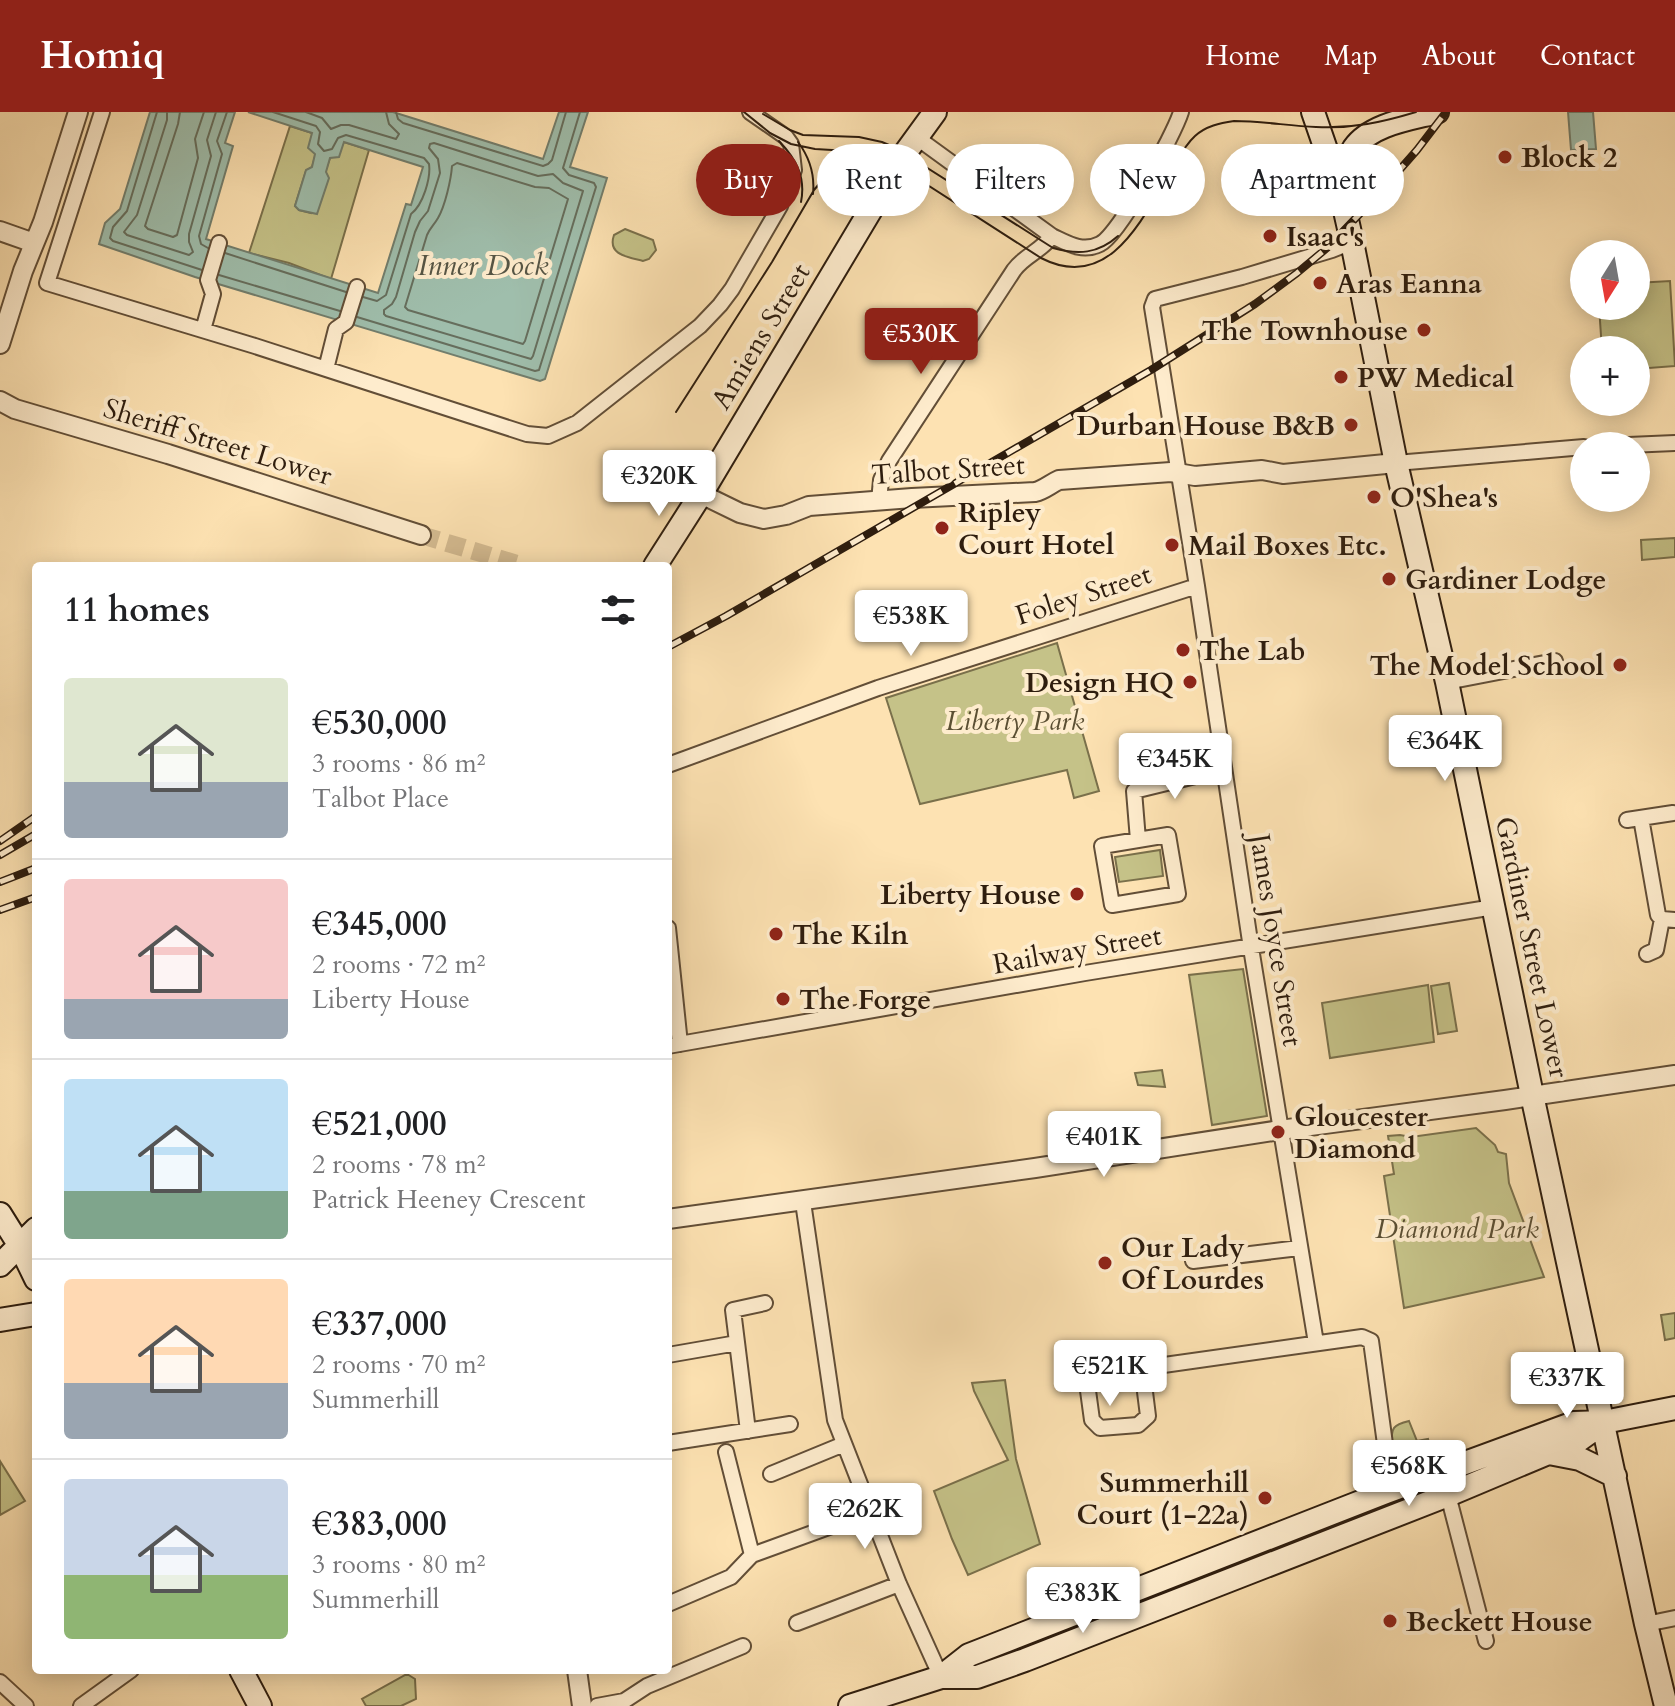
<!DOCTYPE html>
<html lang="en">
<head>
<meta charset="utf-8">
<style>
  :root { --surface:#fff; --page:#f2f2f2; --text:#202124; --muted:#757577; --line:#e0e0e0; --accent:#8f2418 }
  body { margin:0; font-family:Cardo,serif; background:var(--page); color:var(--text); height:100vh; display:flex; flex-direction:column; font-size:30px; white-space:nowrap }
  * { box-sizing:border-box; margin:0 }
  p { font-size:26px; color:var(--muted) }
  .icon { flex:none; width:44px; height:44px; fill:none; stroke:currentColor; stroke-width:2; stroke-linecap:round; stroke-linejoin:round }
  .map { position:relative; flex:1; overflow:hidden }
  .drawer { position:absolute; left:32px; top:450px; width:640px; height:1112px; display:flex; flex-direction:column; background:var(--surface); border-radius:8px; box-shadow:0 4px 20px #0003 }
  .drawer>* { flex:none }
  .guide { position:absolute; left:696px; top:32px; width:760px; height:72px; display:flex; gap:16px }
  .needle { width:52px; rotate:191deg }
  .tools { position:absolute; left:1570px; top:128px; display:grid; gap:16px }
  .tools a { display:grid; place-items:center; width:80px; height:80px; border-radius:50%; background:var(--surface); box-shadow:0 4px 20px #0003; font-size:40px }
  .price { position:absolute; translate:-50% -68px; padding:0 18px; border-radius:8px; background:#fff; color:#222; font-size:26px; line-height:52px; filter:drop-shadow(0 2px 4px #0008) }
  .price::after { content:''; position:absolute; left:50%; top:48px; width:24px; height:18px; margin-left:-12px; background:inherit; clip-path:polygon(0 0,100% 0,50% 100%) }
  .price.active { background:var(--accent); color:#fff }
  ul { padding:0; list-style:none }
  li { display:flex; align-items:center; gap:24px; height:200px; padding:0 32px }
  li+li { border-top:2px solid var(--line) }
  li span { display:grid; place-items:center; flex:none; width:224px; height:160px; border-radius:8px; color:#555 }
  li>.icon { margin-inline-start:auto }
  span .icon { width:96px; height:96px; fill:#fffc; stroke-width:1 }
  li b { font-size:34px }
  h2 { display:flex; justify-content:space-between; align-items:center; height:96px; padding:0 32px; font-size:34px }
  .tag { padding:0 28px; border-radius:36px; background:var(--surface); box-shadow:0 4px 20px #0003; font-size:28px; line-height:72px }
  .tag.active { background:var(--accent); color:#fff }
  header { display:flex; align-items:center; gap:48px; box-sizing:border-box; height:112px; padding:0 40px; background:var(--accent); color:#fff }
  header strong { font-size:38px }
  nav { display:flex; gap:44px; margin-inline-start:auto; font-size:28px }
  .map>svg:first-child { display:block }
  .green { fill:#c5c288; stroke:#7a704b; stroke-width:2 }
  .water { fill:#9fbeac; stroke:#727e6d; stroke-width:2 }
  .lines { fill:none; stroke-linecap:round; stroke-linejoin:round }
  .shore { stroke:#666e5d; stroke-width:2 }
  .tertiary-tunnel { stroke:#d4bb91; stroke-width:18; stroke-dasharray:18 9; stroke-linecap:butt }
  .minor-casing { stroke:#624e37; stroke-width:18 }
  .tertiary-casing { stroke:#624e37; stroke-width:22 }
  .secondary-casing { stroke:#2e1d0e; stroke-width:26 }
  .minor { stroke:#feeccd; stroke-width:14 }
  .tertiary { stroke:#feeccd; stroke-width:18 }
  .secondary { stroke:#feeccd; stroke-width:22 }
  .tram { stroke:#2e1d0e; stroke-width:2 }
  .rail-casing { stroke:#2e1d0e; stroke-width:8 }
  .rail { stroke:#feeccd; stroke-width:5; stroke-dasharray:15; stroke-linecap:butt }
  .poi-dot { fill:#8f2418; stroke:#feeccd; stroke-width:3 }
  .labels { text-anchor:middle; stroke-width:8; stroke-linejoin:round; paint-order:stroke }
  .poi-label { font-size:28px; font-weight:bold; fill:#2e1d0e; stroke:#feeccd; text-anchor:start }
  .street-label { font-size:28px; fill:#2e1d0e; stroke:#feeccd }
  .park-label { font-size:28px; font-style:italic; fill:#5b4f33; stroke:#feeccd }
  .water-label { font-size:30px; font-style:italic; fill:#565545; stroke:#feeccd }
</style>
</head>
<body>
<header>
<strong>Homiq</strong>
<nav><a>Home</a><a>Map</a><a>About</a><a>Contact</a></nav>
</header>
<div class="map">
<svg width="1675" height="1594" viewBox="0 0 1675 1594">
  <rect width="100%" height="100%" fill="#fde2b2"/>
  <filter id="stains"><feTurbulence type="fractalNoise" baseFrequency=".0025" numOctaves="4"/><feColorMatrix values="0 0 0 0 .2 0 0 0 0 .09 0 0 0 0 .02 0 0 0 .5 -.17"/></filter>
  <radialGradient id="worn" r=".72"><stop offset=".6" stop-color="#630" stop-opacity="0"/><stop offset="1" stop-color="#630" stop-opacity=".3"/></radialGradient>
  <!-- green -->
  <path class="green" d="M290,14l22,7 4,20 -4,14 -6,4 -11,35 4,4 12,3 19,-55 14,-16 25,8 -38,129 -42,-16 -40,-10z
    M625,117l28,11 3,10 -7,9 -6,2c-15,-4 -36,-6 -29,-26z
    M1670,169l5,85 -39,3v-19h-34l-3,-44h37v-23z
    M1675,426v19l-33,3 -1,-20z
    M1057,531l42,148 -25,7 -7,-28 -147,34 -34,-106z
    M1160,738l3,26 -44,6 -4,-25z
    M1243,857l24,147 -55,9 -23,-150z
    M1449,871l8,48 -19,3 -7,-48z
    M1428,873l6,57 -104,16 -8,-55z
    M1162,958l3,17 -27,-2 -3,-12z
    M1476,1016l19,17 3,7 8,2 3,29 35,94 -140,31 -20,-132 10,-2 -6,-38 12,-1 11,2z
    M1675,1201v25l-10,2 -4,-25z
    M1005,1268l11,79 24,85 -72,31 -16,-36 -18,-48 74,-31 -34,-69 -2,-8z
    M1409,1309l8,20 11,-2 4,16 -44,17 -12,-10 -1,-13 16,-5c1,-16 1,-19 18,-23z
    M0,1349l25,40 -25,14z
    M407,1562l8,5 1,20 -15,7h-35l-4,-7z"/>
  <!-- water -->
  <path class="water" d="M150,0h85l-10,31 8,3 -27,93 172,54 28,-89 5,1 12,-38 -79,-25 -5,15 -9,1 -4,14 3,6 -12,36 -18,-4 -4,-4 11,-36 6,-3 3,-13 -7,-6 4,-15 -64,-21h145l150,47 16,-47h29l-18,55 37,11 -62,201 -5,2 -345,-104 -96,-33 6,-21 15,-14z
    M1568,0h25l3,37 -25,1z"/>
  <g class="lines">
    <!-- shore -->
    <path class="shore" d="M157,0l-30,99 -14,16 -3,11 3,3 89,29
      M167,0v8l-30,95 -13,17 3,3 62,20 4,-3 -4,-10v-8l22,-78 -4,-16 9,-28
      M180,0l-2,12 -33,102 3,3 25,8 4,-2 21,-77 -3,-19 9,-27
      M273,0l43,14 4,6 -2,12 6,7 8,-2 6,-11 8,-3 78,23 5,6c2,14 -6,41 -18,50l-25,81 -9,6 -14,-4
      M306,0l16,6 9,11 10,-4h8l47,14 3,-5 -10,-10 -3,-12
      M396,0l2,7 5,4 140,43 5,-2 4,-4 14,-48
      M434,31l104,33 15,-2 10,9 20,8 -50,165 -2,3 -145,-43 -2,-2v-4l8,-6 4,-7 19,-65 5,-11 8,-10 12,-38 -2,-14 -9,-11 1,-4z
      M457,51l78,24 14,1 19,11 -43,142 -2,3 -115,-34 -3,-3 22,-72c3,-7 7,-10 11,-17 7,-12 13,-38 14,-52z
      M208,136l-7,-4 -2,-8 23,-82 -5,-13 10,-29
      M225,141l121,39
      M219,163l121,36
      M357,205l178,54 4,-1 57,-183 -2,-4 -25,-8 -6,-7 17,-56"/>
    <!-- tertiary-tunnel -->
    <path class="tertiary-tunnel" d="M421,423l103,31"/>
    <!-- minor casing -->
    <g class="minor-casing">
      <path id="minor" d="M102,0l-55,171 208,63 272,88 21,2 29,-13 123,-97 20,-21 12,-16 48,-83 14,-36 -3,-26 -5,-7 -36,-25
        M916,25l136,99c15,7 30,17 48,8 19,-9 74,-109 81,-132
        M203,218l10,-36 -5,-14 11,-37
        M326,257l10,-40 10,-7 11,-35
        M1605,334l70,-3
        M1396,351l188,-16
        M879,389l2,-21 8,-19 125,-191c11,-15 26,-18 38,-34
        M1447,570l108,-21
        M668,653l210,-77 319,-102
        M1641,706l17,97 4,4 13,1
        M1627,708l46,-7
        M1168,723l10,59 -66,11 -10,-59z
        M1138,728l-4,-49 90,-22
        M668,816l12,116
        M1647,842l9,-4 6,-31
        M668,934l417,-73 409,-66
        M803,1090l32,218 64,164 42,93
        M1193,1149l106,-13
        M1316,1231l-65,-395 -54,-362 -45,-279 3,-8 87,-22 90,-27 20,-8
        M668,1243l69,-12
        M1142,1256l6,48 -10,9 -38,3 -8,-8 -6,-44 276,-39 9,4 14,103
        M748,1319l-15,-121 32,-7
        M668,1331l122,-19
        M726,1340l26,103
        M771,1362l73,-30
        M1448,1383l38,146
        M668,1492l63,-27 21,-22 118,-43
        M797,1511l102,-39
        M1646,1512l29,-6
        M0,1570l26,24
        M81,1594l50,-36
        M597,1594l27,-5 23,-15 96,-40"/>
    </g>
    <!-- tertiary casing -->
    <g class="tertiary-casing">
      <path id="tertiary" d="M0,119l34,12
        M0,232l23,-73 20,-49 35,-110
        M0,289l15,8 153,45 253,81
        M701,382l39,19 24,6 22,-4 23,-9 103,-8 123,-6c9,-2 15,-8 24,-12l112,-8 24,4 67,-6 21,4 113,-11
        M668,1107l367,-51 245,-38 225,-30 170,-25
        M577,1558l5,36"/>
    </g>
    <!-- secondary casing -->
    <g class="secondary-casing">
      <path id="secondary" d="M1313,0l28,81 11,49 44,221 51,219 85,413 114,529 20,82
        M1341,80c3,-15 5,-31 13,-44 17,-24 56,-29 83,-36
        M655,454l46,-72 202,-338 32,-44
        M0,1102l20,32 16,33
        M0,1153l36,-36
        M0,1208l36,-6
        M1549,1341l31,6 35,17
        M241,1558l19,36
        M941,1565l28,-22 417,-163 188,-69 30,-1 71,-14
        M850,1594l91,-29h36l48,-17 423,-165 131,-55 25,-18"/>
    </g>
    <!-- minor -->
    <use href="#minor" class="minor"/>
    <!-- tertiary -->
    <use href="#tertiary" class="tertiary"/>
    <!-- secondary -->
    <use href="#secondary" class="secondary"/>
    <!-- tram -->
    <path class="tram" d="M744,0l26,21 21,11 24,5 34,2 20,3 29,12 143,92c68,35 101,-39 130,-87 7,-12 13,-25 24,-35 11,-10 25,-13 39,-15 28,0 55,5 82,6 36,2 67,-5 100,-15
      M763,2l27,16 13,5 56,2 23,5 14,6 157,100c25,7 45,6 65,-12
      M779,29c17,18 27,36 22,61
      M798,30c12,16 17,32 15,52
      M676,300l96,-150 42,-72 11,-13 13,-10 27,-12"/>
    <!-- rail casing -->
    <g class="rail-casing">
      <path id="rail" d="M668,535l58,-31 425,-246 104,-66 42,-31 30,-25 47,-49 43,-49 29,-38
        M0,729l36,-25
        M0,743l36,-21
        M0,770l36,-14
        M0,798l36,-13"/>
    </g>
    <!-- rail -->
    <use href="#rail" class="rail"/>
  </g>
  <!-- markers -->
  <g class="poi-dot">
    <circle cx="1505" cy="45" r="8"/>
    <circle cx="1270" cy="124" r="8"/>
    <circle cx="1320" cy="171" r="8"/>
    <circle cx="1424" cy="218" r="8"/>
    <circle cx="1341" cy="265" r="8"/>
    <circle cx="1351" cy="313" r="8"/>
    <circle cx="1374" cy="385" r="8"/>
    <circle cx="942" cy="416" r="8"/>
    <circle cx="1172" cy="433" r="8"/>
    <circle cx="1389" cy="467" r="8"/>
    <circle cx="1183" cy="538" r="8"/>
    <circle cx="1620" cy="553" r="8"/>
    <circle cx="1190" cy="570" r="8"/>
    <circle cx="1077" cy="782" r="8"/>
    <circle cx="776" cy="822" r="8"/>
    <circle cx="783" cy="887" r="8"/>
    <circle cx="1278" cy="1020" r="8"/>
    <circle cx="1105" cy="1151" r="8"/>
    <circle cx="1265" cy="1386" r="8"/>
    <circle cx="1390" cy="1509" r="8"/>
  </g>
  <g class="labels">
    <!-- poi labels -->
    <g class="poi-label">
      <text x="1521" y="55">Block 2</text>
      <text x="1286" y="134">Isaac's</text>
      <text x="1336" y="181">Aras Eanna</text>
      <text x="1408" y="228" text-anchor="end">The Townhouse</text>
      <text x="1357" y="275">PW Medical</text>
      <text x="1335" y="323" text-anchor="end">Durban House B&amp;B</text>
      <text x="1390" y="395">O'Shea's</text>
      <text x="958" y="410">Ripley<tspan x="958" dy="32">Court Hotel</tspan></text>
      <text x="1188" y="443">Mail Boxes Etc.</text>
      <text x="1405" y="477">Gardiner Lodge</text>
      <text x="1199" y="548">The Lab</text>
      <text x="1604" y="563" text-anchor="end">The Model School</text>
      <text x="1174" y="580" text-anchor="end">Design HQ</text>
      <text x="1061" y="792" text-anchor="end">Liberty House</text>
      <text x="792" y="832">The Kiln</text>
      <text x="799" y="897">The Forge</text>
      <text x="1294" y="1014">Gloucester<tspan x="1294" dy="32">Diamond</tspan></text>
      <text x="1121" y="1145">Our Lady<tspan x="1121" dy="32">Of Lourdes</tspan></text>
      <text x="1249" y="1380" text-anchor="end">Summerhill<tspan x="1249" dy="32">Court (1-22a)</tspan></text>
      <text x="1406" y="1519">Beckett House</text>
    </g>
    <!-- street labels -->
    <g class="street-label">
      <text transform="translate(760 224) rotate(-59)" y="10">Amiens Street</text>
      <text transform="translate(218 329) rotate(17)" y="10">Sheriff Street Lower</text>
      <text transform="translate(948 357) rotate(-4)" y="10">Talbot Street</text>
      <text transform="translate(1083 482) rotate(-18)" y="10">Foley Street</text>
      <text transform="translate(1277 828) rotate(81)" y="10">James Joyce Street</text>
      <text transform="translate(1533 835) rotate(78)" y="10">Gardiner Street Lower</text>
      <text transform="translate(1077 837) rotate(-10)" y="10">Railway Street</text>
    </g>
    <!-- park labels -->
    <g class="park-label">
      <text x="1015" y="618">Liberty Park</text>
      <text x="1457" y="1126">Diamond Park</text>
    </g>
    <!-- water labels -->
    <g class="water-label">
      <text x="483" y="163">Inner Dock</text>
    </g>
  </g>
  <rect width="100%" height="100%" filter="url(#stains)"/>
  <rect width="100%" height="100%" fill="url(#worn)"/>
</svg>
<div class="tools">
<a><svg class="needle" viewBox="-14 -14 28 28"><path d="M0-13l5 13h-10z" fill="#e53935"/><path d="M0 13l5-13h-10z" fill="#757577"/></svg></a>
<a>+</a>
<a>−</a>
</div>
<b class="price active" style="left:921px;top:264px">€530K</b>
<b class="price" style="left:659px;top:406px">€320K</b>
<b class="price" style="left:911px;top:546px">€538K</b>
<b class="price" style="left:1445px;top:671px">€364K</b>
<b class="price" style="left:1175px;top:689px">€345K</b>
<b class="price" style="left:1104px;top:1067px">€401K</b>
<b class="price" style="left:1110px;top:1296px">€521K</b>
<b class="price" style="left:1567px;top:1308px">€337K</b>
<b class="price" style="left:1409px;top:1396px">€568K</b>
<b class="price" style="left:865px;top:1439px">€262K</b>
<b class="price" style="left:1083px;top:1523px">€383K</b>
<div class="guide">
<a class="tag active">Buy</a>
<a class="tag">Rent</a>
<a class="tag">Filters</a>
<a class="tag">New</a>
<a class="tag">Apartment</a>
</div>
<section class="drawer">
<h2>11 homes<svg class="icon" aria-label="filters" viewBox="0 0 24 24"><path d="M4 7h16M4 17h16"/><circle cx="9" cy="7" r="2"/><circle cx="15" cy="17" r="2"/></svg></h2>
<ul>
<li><span style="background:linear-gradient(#dfe7d0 65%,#9aa5b1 0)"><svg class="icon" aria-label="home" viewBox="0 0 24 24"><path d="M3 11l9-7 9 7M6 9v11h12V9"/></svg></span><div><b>€530,000</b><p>3 rooms · 86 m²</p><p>Talbot Place</p></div></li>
<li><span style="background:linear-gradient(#f6c9c9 75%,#9aa5b1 0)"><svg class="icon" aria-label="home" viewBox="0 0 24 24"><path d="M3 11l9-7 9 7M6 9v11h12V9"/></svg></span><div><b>€345,000</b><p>2 rooms · 72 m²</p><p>Liberty House</p></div></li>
<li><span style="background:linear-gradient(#bfe0f5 70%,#7fa58c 0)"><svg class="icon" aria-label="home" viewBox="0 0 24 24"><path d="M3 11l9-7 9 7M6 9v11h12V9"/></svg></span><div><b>€521,000</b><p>2 rooms · 78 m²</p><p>Patrick Heeney Crescent</p></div></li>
<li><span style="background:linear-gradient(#ffd9b3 65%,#9aa5b1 0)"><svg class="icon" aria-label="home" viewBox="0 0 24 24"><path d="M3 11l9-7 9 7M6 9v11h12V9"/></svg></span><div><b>€337,000</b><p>2 rooms · 70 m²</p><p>Summerhill</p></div></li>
<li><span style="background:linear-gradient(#c9d6e8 60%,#8fb573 0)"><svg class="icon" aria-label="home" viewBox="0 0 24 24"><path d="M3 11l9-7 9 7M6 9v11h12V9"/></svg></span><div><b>€383,000</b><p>3 rooms · 80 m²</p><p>Summerhill</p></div></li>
</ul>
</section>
</div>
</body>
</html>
